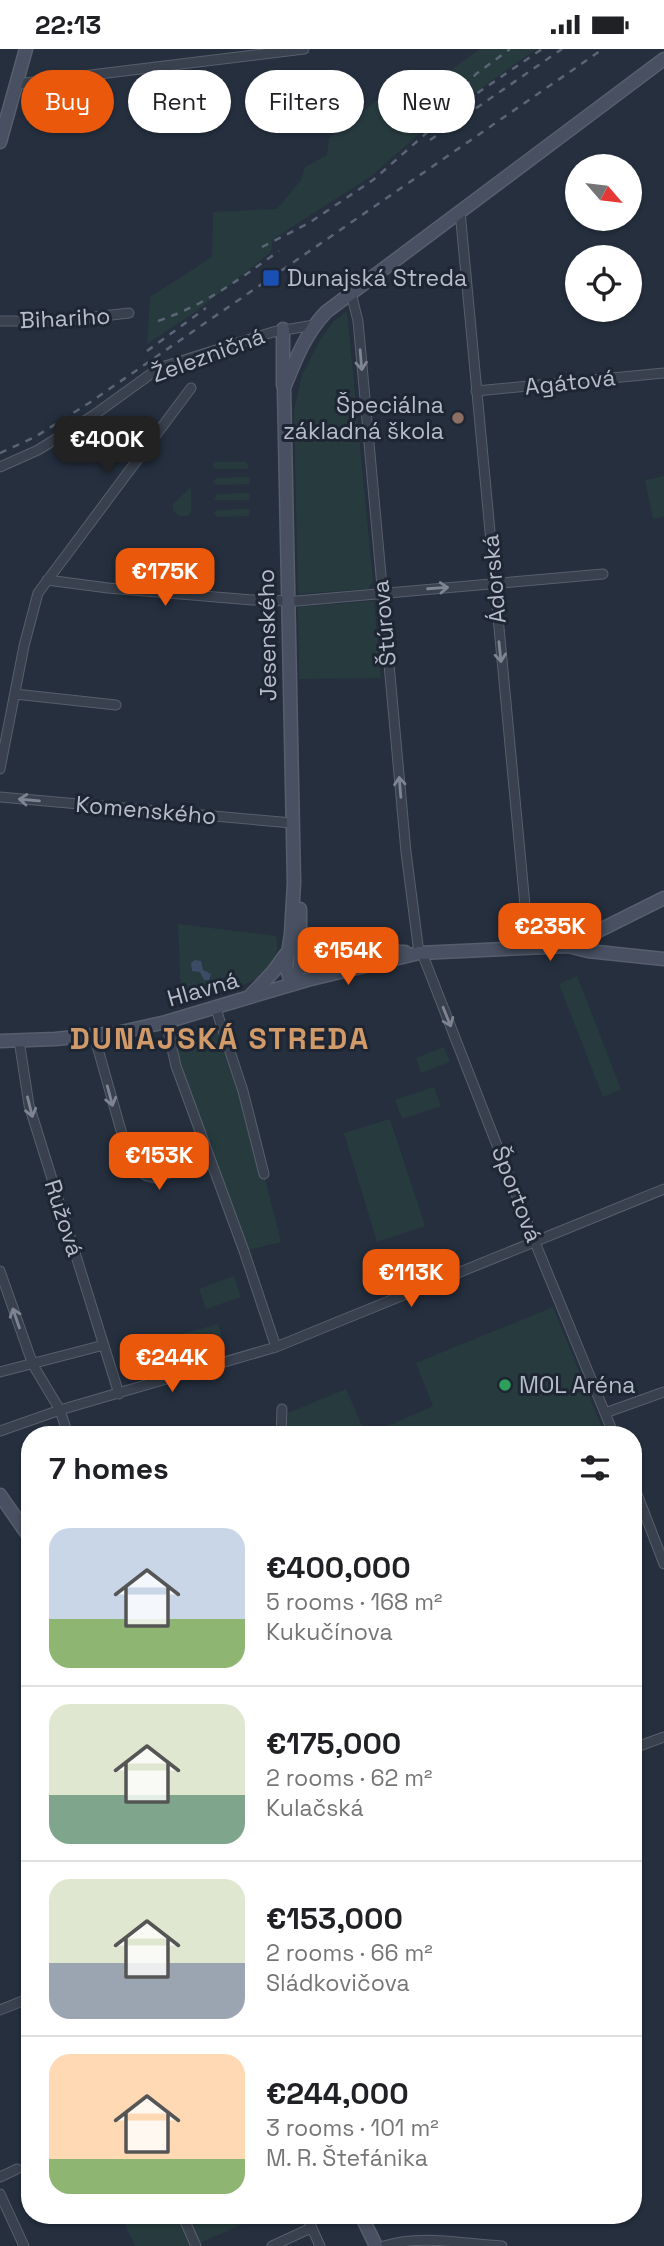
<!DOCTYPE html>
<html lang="en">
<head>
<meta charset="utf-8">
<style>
  :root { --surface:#fff; --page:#f2f2f2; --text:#202124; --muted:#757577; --line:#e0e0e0; --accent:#ea580c }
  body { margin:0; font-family:"Space Grotesk",sans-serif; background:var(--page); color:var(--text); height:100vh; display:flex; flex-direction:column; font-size:26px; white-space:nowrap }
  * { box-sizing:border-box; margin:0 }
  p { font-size:23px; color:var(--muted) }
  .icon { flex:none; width:38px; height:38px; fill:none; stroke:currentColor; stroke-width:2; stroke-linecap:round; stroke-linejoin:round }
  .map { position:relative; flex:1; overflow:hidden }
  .panel { position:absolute; left:21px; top:1377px; width:621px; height:798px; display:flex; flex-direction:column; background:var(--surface); border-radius:28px; box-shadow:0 2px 5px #0004 }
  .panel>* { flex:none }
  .guide { position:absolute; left:21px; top:21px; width:623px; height:63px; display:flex; gap:14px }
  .needle { width:46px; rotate:118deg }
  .tools { position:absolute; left:565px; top:105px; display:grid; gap:14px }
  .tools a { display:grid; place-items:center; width:77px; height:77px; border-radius:50%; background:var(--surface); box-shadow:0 2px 5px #0004; font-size:35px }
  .price { position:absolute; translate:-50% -60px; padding:0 16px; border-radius:14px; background:var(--accent); color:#fff; font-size:23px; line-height:46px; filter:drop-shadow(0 2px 4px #0008) }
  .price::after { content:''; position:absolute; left:50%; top:42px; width:21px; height:16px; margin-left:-10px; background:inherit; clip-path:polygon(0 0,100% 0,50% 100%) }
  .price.selected { background:#222; color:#fff }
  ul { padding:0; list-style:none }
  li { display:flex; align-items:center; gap:21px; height:175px; padding:0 28px }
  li+li { border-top:2px solid var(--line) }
  li span { display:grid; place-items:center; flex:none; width:196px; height:140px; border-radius:21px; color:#555 }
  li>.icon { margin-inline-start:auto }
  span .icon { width:84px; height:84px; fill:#fffc; stroke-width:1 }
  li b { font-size:30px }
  h2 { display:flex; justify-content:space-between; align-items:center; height:84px; padding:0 28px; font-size:30px }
  .pill { padding:0 24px; border-radius:32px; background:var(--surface); box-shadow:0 2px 5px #0004; font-size:24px; line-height:63px }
  .pill.selected { background:var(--accent); color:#fff }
  .status { display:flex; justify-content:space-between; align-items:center; height:49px; padding:0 35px; background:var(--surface); direction:ltr }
  .status svg { height:19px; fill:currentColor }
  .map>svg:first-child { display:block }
  .green { fill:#273b3f }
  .water { fill:#3c4c66 }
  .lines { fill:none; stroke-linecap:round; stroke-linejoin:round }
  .street-casing { stroke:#575f6c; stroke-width:11 }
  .secondary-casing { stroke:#575f6c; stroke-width:15 }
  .street { stroke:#39414e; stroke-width:9 }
  .secondary { stroke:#485061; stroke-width:12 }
  .rail { stroke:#5c6575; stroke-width:2.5; stroke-dasharray:7 7; stroke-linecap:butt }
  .oneway { stroke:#7e8592 }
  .transit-dot { fill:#1a4fb4; stroke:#1e2633; stroke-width:2.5 }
  .education-dot { fill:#8d6e63; stroke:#1e2633; stroke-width:2.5 }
  .leisure-dot { fill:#2e9e5b; stroke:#1e2633; stroke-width:2.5 }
  .labels { text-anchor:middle; stroke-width:6; stroke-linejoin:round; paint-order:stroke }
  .poi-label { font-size:23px; fill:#b6bcc9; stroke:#1e2633; text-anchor:start }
  .street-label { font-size:23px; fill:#b6bcc9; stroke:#1e2633 }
  .district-label { font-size:30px; font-weight:bold; letter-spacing:2px; fill:#d19a68; stroke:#1e2633 }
</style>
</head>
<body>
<div class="status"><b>22:13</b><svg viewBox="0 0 49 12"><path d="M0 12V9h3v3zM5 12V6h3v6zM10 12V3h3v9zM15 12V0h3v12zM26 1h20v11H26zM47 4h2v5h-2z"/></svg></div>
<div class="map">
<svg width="664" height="2197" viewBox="0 0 664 2197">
  <rect width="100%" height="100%" fill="#252f3e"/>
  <!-- green -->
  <path class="green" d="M480,0h56l-110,79 -56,49 -97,62 -2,13 -77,61 -47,31 3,-47 62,-40 1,-45 64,-3 24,-29 4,-13 22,-12 2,-17 59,-46 15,-1 2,12z
    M347,262l26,270 -5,8 -70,5 -4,-184 8,-35 18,-35 14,-19z
    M216,413h30l3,4 -1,3h-33l-3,-4z
    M664,427v41l-11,2 -8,-39z
    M246,428l4,2 -1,5 -33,1 -3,-4 4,-3z
    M191,438v25l-3,4h-9l-6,-6v-6z
    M247,444l3,2 -1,5h-35l3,-6z
    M247,460l3,1 -1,6 -32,1 -3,-4 3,-3z
    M374,552l7,77 -82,1 -1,-72z
    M178,875l98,12c11,50 -61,56 -95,64z
    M367,903l1,11 -63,11 1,-19z
    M577,927l44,113 -18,8 -44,-113z
    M221,975l22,67 38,151 -37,9 -74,-213z
    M444,998l6,15 -29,11 -5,-15z
    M434,1038l7,19 -39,13 -7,-19z
    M390,1070l35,107 -48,16 -33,-109z
    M234,1227l7,21 -35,12 -7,-20z
    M553,1258l52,128h-238l66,-29 -17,-43z
    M218,1275l6,21 -43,12 -6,-21z
    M346,1340l17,39 -7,7h-71l3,-22z
    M121,2167h140l-68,30h-58z"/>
  <!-- water -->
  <path class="water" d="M195,911l6,1 2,9 8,4 -2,6h-5l-4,-8 -8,-1 -1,-8z"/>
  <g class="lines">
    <!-- street casing -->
    <g class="street-casing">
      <path id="street" d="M17,35l287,-35
        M460,162l69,737
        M351,244l7,28 48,531 13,101
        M0,272h59l70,-8
        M476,342l188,-18
        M0,418l38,-17 56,-35 65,-47 114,-36 41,-7
        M47,531l61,8 144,12 45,1 306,-27
        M15,645l101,11
        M0,720l24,-123 14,-53 153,-205
        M0,748l292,26
        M422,904l110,282 82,200
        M215,957l28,85 21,83
        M166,973l10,44 68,185 32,96
        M94,986l37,131 16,10 8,2 54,-19
        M19,991l10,65 90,289
        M0,1222l33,94 27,45 8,25
        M0,1323l104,-27
        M605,1364l59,-21
        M0,1382l60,-21 216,-63 388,-158
        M281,1386l1,-26
        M634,1437l30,78
        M634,1699l30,-11
        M0,1961l30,-12
        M0,2128l17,-8
        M0,2145l24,52
        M306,2166l14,31
        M184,2170l12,27
        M272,2197l39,-18
        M384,2197c37,-12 79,-2 118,0"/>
    </g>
    <!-- secondary casing -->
    <g class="secondary-casing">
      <path id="secondary" d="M0,93l26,-93
        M283,280v56
        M568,897l96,-48
        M301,899l13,3 91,1
        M292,935l-6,-17 5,-33 3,-51 -10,-495c11,-27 21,-54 42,-76l338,-253
        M292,935l8,-17v-58
        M250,947l23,-24 13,-18
        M0,992l55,-2 62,-6 49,-11 141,-42 112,-27 149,-7 20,5 76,8
        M0,1446l30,43
        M361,2166l15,31"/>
    </g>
    <!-- street -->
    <use href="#street" class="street"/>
    <!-- secondary -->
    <use href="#secondary" class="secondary"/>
    <!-- rail -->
    <path class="rail" d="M446,59l30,-34 34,-25
      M430,91l132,-91
      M262,198l47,-24 64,-43 81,-71 88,-60
      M158,272c47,-16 80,-41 121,-70
      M147,302l59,-43
      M0,404l35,-16 54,-34 514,-354"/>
  </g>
  <!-- one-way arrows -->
  <defs><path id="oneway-shaft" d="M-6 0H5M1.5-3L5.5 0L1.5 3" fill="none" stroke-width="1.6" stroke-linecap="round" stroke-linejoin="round" transform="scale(1.75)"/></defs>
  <g class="oneway">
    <use href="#oneway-shaft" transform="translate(361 311) rotate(85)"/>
    <use href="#oneway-shaft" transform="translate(438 539) rotate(-4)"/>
    <use href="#oneway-shaft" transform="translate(500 603) rotate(84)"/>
    <use href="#oneway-shaft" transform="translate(400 738) rotate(-95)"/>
    <use href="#oneway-shaft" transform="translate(29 751) rotate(-175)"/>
    <use href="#oneway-shaft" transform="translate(447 968) rotate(68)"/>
    <use href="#oneway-shaft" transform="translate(110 1047) rotate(75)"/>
    <use href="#oneway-shaft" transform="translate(30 1058) rotate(76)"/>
    <use href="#oneway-shaft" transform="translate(16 1269) rotate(-109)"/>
  </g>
  <!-- markers -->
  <rect class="transit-dot" x="262" y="220" width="18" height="18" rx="3.5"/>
  <circle class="education-dot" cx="458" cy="369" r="7"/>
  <circle class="leisure-dot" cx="505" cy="1336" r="7"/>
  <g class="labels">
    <!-- poi labels -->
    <g class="poi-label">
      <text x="287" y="237">Dunajská Streda</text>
      <text x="444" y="364" text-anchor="end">Špeciálna<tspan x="444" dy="26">základná škola</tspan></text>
      <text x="519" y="1344">MOL Aréna</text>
    </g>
    <!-- street labels -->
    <g class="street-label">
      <text transform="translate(65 269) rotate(-3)" y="8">Bihariho</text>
      <text transform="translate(208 306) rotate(-20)" y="8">Železničná</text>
      <text transform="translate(570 333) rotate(-6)" y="8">Agátová</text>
      <text transform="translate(494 530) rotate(-95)" y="8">Ádorská</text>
      <text transform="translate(384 574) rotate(-95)" y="8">Štúrova</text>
      <text transform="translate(267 586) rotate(-91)" y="8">Jesenského</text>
      <text transform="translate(146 761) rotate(5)" y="8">Komenského</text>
      <text transform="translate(203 940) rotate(-16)" y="8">Hlavná</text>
      <text transform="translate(517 1145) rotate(69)" y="8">Športová</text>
      <text transform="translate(64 1169) rotate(72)" y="8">Ružová</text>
    </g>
    <!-- district labels -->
    <g class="district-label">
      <text x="220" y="1000">DUNAJSKÁ STREDA</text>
    </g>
  </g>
</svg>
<div class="tools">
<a><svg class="needle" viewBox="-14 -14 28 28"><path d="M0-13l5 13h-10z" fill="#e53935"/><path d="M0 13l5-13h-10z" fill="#757577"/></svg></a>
<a><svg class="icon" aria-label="locate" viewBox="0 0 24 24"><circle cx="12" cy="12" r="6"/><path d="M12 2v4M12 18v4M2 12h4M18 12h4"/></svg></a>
</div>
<b class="price selected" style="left:107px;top:427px">€400K</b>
<b class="price" style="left:165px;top:559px">€175K</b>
<b class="price" style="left:550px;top:914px">€235K</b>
<b class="price" style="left:348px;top:938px">€154K</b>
<b class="price" style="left:159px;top:1143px">€153K</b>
<b class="price" style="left:411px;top:1260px">€113K</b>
<b class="price" style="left:172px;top:1345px">€244K</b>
<div class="guide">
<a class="pill selected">Buy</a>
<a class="pill">Rent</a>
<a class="pill">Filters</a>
<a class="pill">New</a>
</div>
<section class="panel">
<h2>7 homes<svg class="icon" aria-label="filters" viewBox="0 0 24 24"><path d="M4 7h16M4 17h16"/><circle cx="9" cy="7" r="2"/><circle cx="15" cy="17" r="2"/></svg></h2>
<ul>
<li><span style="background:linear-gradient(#c9d6e8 65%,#8fb573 0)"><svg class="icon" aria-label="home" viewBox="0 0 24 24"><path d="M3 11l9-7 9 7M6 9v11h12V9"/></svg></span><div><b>€400,000</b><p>5 rooms · 168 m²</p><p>Kukučínova</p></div></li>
<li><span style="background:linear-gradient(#dfe7d0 65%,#7fa58c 0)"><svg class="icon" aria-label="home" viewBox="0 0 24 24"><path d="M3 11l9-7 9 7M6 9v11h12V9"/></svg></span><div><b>€175,000</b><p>2 rooms · 62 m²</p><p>Kulačská</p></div></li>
<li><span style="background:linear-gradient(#dfe7d0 60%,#9aa5b1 0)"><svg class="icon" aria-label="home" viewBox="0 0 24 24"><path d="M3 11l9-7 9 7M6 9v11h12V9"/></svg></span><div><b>€153,000</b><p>2 rooms · 66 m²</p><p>Sládkovičova</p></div></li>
<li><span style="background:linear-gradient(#ffd9b3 75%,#8fb573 0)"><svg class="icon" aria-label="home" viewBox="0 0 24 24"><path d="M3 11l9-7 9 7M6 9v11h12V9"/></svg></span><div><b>€244,000</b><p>3 rooms · 101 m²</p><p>M. R. Štefánika</p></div></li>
</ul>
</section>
</div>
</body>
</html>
